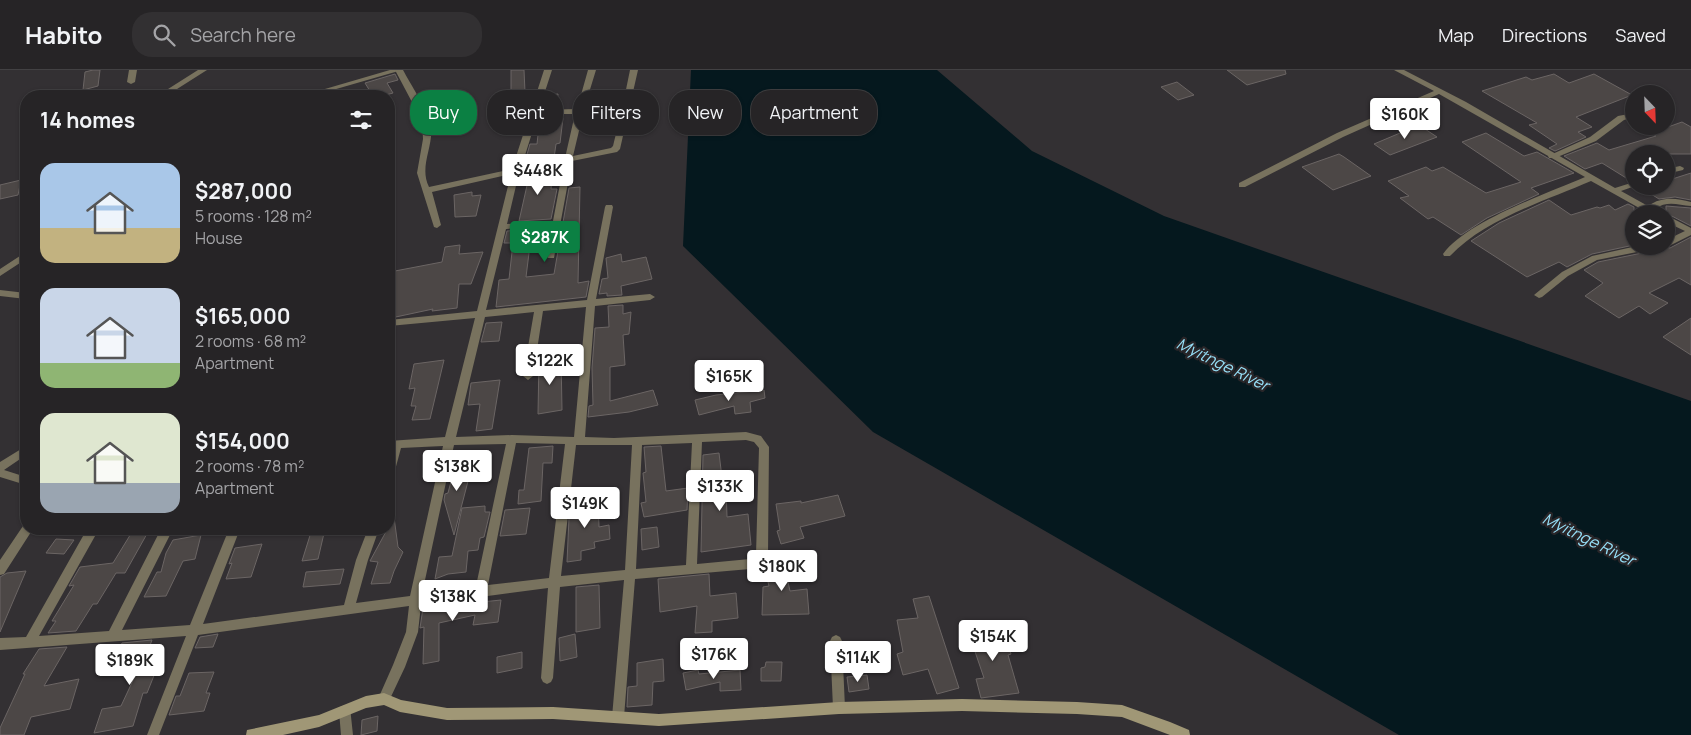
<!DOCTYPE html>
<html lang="en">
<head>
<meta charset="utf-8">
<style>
  :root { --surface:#262426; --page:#323032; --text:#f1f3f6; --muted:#a4a4a7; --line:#424143; --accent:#0b8043 }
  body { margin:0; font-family:Manrope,sans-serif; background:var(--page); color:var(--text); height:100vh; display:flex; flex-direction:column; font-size:19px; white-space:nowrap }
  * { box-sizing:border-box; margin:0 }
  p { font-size:16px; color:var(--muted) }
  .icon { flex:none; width:28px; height:28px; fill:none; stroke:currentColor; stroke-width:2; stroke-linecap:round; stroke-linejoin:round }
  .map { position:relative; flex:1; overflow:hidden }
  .drawer { position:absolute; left:20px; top:20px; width:375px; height:445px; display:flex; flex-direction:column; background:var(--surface); border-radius:20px; box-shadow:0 1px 4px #0004,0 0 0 1px var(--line) }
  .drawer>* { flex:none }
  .guide { position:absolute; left:410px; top:20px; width:475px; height:45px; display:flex; gap:10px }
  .needle { width:32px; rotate:157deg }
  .controls { position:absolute; left:1625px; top:15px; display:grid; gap:10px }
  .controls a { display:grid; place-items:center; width:50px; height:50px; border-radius:50%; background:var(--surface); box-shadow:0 1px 4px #0004,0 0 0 1px var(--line); font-size:25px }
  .price { position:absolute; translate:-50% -42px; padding:0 11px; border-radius:5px; background:#fff; color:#222; font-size:16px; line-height:32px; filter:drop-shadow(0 1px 2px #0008) }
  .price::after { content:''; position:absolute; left:50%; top:30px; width:15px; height:11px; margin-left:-8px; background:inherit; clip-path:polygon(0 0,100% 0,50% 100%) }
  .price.selected { background:var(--accent); color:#fff }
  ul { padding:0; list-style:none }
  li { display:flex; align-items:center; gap:15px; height:125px; padding:0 20px }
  li span { display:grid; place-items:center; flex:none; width:140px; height:100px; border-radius:15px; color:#555 }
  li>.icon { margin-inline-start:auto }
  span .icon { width:60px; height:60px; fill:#fffc; stroke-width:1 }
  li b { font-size:21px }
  h2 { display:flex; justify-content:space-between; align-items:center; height:60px; padding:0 20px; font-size:21px }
  .tag { padding:0 18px; border-radius:20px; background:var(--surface); box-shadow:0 1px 4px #0004,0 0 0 1px var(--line); font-size:18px; line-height:45px }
  .tag.selected { background:var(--accent); color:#fff }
  header { display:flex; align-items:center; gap:30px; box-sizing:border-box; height:70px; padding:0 25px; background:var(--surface); border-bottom:1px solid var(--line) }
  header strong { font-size:24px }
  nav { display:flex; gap:28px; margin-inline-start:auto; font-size:18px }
  .search { width:350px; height:45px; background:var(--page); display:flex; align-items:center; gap:12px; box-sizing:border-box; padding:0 18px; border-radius:20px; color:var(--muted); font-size:19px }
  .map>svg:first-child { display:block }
  .water { fill:#05181e }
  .building { fill:#4c4746; stroke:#6b6564 }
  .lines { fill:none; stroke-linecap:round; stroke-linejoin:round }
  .lane { fill:#78725e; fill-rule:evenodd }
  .street { fill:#78725e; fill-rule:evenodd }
  .secondary { fill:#a09776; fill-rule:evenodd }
  .labels { text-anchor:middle; stroke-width:4.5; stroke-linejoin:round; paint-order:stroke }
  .water-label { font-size:16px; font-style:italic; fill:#96dff7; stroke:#292629 }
</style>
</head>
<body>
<header>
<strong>Habito</strong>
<div class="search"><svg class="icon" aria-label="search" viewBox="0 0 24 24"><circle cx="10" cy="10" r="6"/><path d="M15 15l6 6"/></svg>Search here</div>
<nav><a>Map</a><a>Directions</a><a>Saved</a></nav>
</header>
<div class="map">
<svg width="1691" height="665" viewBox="0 0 1691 665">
  <rect width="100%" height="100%" fill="#333033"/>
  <!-- water -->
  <path class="water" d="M691,0h246l95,81 132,65 527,185v334h-292l-526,-303 -190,-186z"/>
  <!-- building -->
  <path class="building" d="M93,0h7l-2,16 -15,4 2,-18z
    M511,0h13l1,22 -14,2z
    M1227,0h58l1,4 -39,11z
    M395,4l3,6 -11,3 6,10 -11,3h-9l-8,-13z
    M1554,4l15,9 25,-9 38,21 -56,22 16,10 -14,5 8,5 -31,14 -6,-3 8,-4 -28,-19 8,-2 -55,-32 44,-14 6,3z
    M1177,12l17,13 -16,5 -17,-13z
    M558,24l-1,14h-15l4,-13z
    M471,29l5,13 -18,5 -5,-13z
    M540,46l23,2 -3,25 -4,1 -2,14 -30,7 6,-21h7z
    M1682,52l9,5v27h-57v26l-3,1 -29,-18 -17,6 -21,-13 33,-13 12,7 47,-14 -5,-3z
    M1419,55l18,12 -47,18 -16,-11z
    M1486,63l38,23 13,-4 37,21 -43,15 8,6 -52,24 -26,17 -28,-18 -5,2 -28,-21 9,-2 -21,-15 38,-14 6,4 11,-4 43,26 35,-11 -59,-40z
    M1339,84l5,3 27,19 -38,14 -31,-23z
    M553,97l-2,22h6l-6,30 -32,2 9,-40 -9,1 2,-7z
    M1691,103v27l-16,-3 -16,2 -16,-10 8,-3h15v-5z
    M21,110l-3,15 -18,4v-14z
    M580,117l-2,96 11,-2 -3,16 -90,10 3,-27 10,-1 4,-36h-9l3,-12 43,-3 -3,16 -17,1 -4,32 28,-3 15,-86z
    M472,122v4l9,-1 -5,21 -21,1 -1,-22z
    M1549,130l22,15 26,-8 3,1 9,-3 6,5 13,-6 6,3v38l-42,9 -25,13 -8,-5 -32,15 -56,-36 28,-18z
    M1666,136l25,2v18l-25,-13z
    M1691,167v48l-12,-7 -30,15 19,10 -18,11 -11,-8 -20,12 -34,-22 18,-13 -19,-13 14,-8 54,-11 6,-5 12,2z
    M460,175l-1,9 24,-2 -12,32h-12l-2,24 -25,3 1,-2 -42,9v-19l3,-1 1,-27 47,-9 3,-15z
    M621,184l1,8 24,-5 6,22 -31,7 1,9 -15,1v-3l-8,1 3,-15 6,-1 -2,-20z
    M623,235v9l8,-2 -2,22 -6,1 2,30 -15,2v34l43,-11 5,15 -29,7 -41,5 1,-11 4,-1 -1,-37 3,-40 14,-1 -1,-21z
    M1691,248v37l-28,-18z
    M502,252l-3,19 -18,1 5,-19z
    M561,287l1,53 -24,4 1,-54z
    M444,290l-14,59 -18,1 4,-14h-5l4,-18 -6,1 5,-25z
    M500,310l-8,49 -16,2 4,-27 -12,1 3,-22z
    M764,320l1,8 -15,4 1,10 -16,2 -1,-8 -35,9 -4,-15 21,-5z
    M553,376l-1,17h-9l-2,38 -23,3 1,-14h5l5,-42z
    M661,376l5,45 22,-3 -1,22 -43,7 -3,-14 5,-1 -3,-29 3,-1 -2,-25z
    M719,383l4,33h3l1,31 21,-3 3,31 -50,7 2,-97z
    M456,392h17l-19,73 -10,-35 1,-6 3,-1z
    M838,425l7,21 -45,11 4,11 -23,6 -4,-13 3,-1 -4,-26 25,-3v2z
    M598,426l1,31 10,-2 1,14 -16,3 1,6 -14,3v9l-14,2 2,-44 9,1 -1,-19z
    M485,436v6h5l-6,25 -4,1 -2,12 -10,1 -2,21 -18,2 -13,5 4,-22 13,-1 10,-48z
    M530,438l-4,26 -26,2 5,-26z
    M394,447l4,30 5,5 -9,19 -4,12 -19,1 7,-22 -8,-1z
    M657,457l2,20 -17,3 -1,-21z
    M312,459h13l-7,30 -16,2z
    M132,462h16l-23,41h-9l-19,31h-4l-17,27 -28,2 8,-12h-4l22,-36 -5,1 11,-19 33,-4z
    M201,465l-6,24 -12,2 -17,35 -22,1 13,-25h4l5,-19 7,-13z
    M56,469l18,1 -10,14 -18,-1z
    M262,474l-11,33 -25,2 6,-16 -3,1 6,-16z
    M782,485l8,36 17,-2 2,25 -47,1 1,-28 6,-1 -5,-20 5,-8z
    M344,499l-4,15 -37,3 3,-15z
    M26,501l-26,61v-55l7,-4z
    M709,504l1,22 26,-3 2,25 -26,3v11l-17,1 2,-27 -37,6 -2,-33z
    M599,515l1,43 -24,4v-45z
    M929,526l30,92 -22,6 -9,-25 -25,6 -6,-21 6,-2 -6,-32 21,-2 -5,-19z
    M501,530l-3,22 -25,3 2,-10 -36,8v38l-16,3 1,-37 -4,1 3,-20 30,-5v2z
    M999,553l12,31 -3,1 11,38 -38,5 -5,-19 8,-1 -16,-47z
    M218,564l-5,13 -18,1 5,-11z
    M575,564l2,23 -17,4 -1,-23z
    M152,570l-7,19 16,-1 -14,35h-4l-10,33 -39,7 8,-24 19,-3 15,-32h-4l4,-9 -24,2 10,-24z
    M67,577l-23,39 35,-7 -9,30 -39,8 -7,18h-24v-7l25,-54h-2l16,-25z
    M522,582v16l-25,5v-16z
    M663,589l1,22 -11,1 -1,23 -25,2 1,-20 9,-1v-23z
    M766,592h16l-1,19h-20v-13l4,-1z
    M698,600l1,4 41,-4 1,20 -21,1v-9l-34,8 -3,-17z
    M214,602l-8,21h4l-6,18 -35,4 7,-19h4l9,-23z
    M867,605l2,14 -20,3 -2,-15z
    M378,646l-1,15 -16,4 1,-15z"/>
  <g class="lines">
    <!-- lane -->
    <path class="lane" d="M390,0h12l-90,26h-11z
      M1634,43v4l-10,3 -28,21 -41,17h-6l-1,-2 42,-19 28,-21z
      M0,220l26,3v6l-26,-3z"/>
    <!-- street -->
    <path class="street" d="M129,0h8l-2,12 -4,2 -4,-2z
      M198,0h9l-41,26h-9z
      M395,0h8c7,13 23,38 27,52 6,22 -12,43 -1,65l83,-18 32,-99h8l-13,40 38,-1 11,-39h8l-12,39h38l8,-39h8l-18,79 -3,3 -45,9 -18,97h-6l-1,-2 5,-30 -46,3 -20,81 101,-10 18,-93 1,-2h6l1,2 -17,92 54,-5 5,3 -5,3 -55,6 -10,131 29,1 132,-6 15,4 8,11 -1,108 -5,10 -13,4 -115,10 -11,138 -1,4 -5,2 -5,-2 -1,-4 12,-137 -64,7 -7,91 -2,4 -4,2 -4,-2 -2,-4 7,-90 -127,17 -3,27 -13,35 -17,36 -4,2 -4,-2 -2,-4 15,-34 13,-33 3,-26 -211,29 -39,100h-12l39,-99 -186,14v-12l26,-1 61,-108h12l-60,107 70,-5 52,-102h12l-51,101 68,-5 39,-96h11l-37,95 141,-19 12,-45 12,-31h11l-11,31 -12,43 54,-7 33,-150 -42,2 -7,26 -1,3 -4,1v-23l1,-6h-1v-8l56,-4 30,-119 -86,8v-6l88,-9 34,-137 -79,18 9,33 -4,3 -3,-1 -17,-54 6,-34 -1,-18zM621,43l-8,33 -2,2 -38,8 10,-42zM538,44h37l-10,44 -44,10zM564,93l-11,58 -46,3 12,-51zM586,237l-12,130 -62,-2 -56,2 29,-120 49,-5 -11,64 5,4 5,-4 10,-65zM746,370l8,2 5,6 -3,107 -1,2 -5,2 -53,5 5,-122zM516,373l49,1 -16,134 -61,7zM692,373l-6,122 -50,4 6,-124zM506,374l-30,142 -54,8 32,-149zM576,375h56l-7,125 -64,6z
      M1394,0h10l62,32 149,86 19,-6v4h1l-14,5 27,15c14,-10 28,-8 43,-4v4c-13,-1 -24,-6 -36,3l6,5h-11l-59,-33c-46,20 -106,38 -141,75h-6l-1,-2c24,-33 103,-60 142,-77l-146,-83 -96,43 -98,50h-6v-4l98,-50 97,-42z
      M1680,96l4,2 -1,2 -17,4v-5z
      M1666,145l25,13v7l-22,11h-5h2v-6l19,-9 -19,-9z
      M1637,176h19l-4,3 -55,11 -29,16 -26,21 -3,1 -5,-3 28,-23 30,-16z
      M26,182v7l-26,17v-7z
      M26,376v9l-22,15 22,7v8l-26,-8v-15z
      M26,455v4h6l-1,3 -27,42 -4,1v-15l23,-34z
      M836,565l4,2 2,4 3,67 -2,4 -4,2 -4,-2 -2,-4 -3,-67 2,-4z
      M345,635l5,2 3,28h-12l-2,-24 1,-4z"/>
    <!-- secondary -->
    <path class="secondary" d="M384,623l17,7 46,8 106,-1 106,7 180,-12 123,-3 115,3 45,3 48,17 19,8 1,5h-20l-48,-18 -45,-3 -115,-3 -123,3 -180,12 -106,-7 -106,1 -47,-8 -16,-7 -18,3 -47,19 -36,8h-37l1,-5 5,-1 67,-14 47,-19z"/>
  </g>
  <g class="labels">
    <!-- water labels -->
    <g class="water-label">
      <text transform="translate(1223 294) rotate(26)" y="6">Myitnge River</text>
      <text transform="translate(1589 469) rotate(26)" y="6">Myitnge River</text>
    </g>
  </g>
</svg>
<div class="controls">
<a><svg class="needle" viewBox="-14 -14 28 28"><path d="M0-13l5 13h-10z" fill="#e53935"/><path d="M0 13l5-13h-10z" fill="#a4a4a7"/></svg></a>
<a><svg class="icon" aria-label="locate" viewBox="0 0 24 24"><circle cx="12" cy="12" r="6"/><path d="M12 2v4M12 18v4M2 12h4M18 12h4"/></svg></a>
<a><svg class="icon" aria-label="layers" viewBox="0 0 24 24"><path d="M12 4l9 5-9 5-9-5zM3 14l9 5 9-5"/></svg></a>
</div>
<b class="price" style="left:1405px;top:70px">$160K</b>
<b class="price" style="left:538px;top:126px">$448K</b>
<b class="price selected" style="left:545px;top:193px">$287K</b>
<b class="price" style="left:550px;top:316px">$122K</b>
<b class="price" style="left:729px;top:332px">$165K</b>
<b class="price" style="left:457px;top:422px">$138K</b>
<b class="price" style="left:720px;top:442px">$133K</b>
<b class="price" style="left:585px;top:459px">$149K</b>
<b class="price" style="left:782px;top:522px">$180K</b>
<b class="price" style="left:453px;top:552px">$138K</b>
<b class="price" style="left:993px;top:592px">$154K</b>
<b class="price" style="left:714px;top:610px">$176K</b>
<b class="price" style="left:858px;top:613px">$114K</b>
<b class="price" style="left:130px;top:616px">$189K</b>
<div class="guide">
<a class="tag selected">Buy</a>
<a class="tag">Rent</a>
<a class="tag">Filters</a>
<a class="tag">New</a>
<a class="tag">Apartment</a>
</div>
<section class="drawer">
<h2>14 homes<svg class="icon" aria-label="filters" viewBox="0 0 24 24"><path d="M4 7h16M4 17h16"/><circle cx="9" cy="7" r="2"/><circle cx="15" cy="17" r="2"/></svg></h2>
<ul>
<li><span style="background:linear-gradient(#a9c7e8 65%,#c2b280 0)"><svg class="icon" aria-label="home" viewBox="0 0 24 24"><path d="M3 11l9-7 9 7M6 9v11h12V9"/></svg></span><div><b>$287,000</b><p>5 rooms · 128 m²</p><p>House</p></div></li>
<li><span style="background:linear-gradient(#c9d6e8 75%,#8fb573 0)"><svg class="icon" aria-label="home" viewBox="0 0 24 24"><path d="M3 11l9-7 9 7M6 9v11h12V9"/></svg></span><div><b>$165,000</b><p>2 rooms · 68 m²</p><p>Apartment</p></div></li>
<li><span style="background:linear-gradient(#dfe7d0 70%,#9aa5b1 0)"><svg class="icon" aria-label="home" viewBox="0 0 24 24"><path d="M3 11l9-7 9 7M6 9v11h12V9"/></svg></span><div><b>$154,000</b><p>2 rooms · 78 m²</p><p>Apartment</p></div></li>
</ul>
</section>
</div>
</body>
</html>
